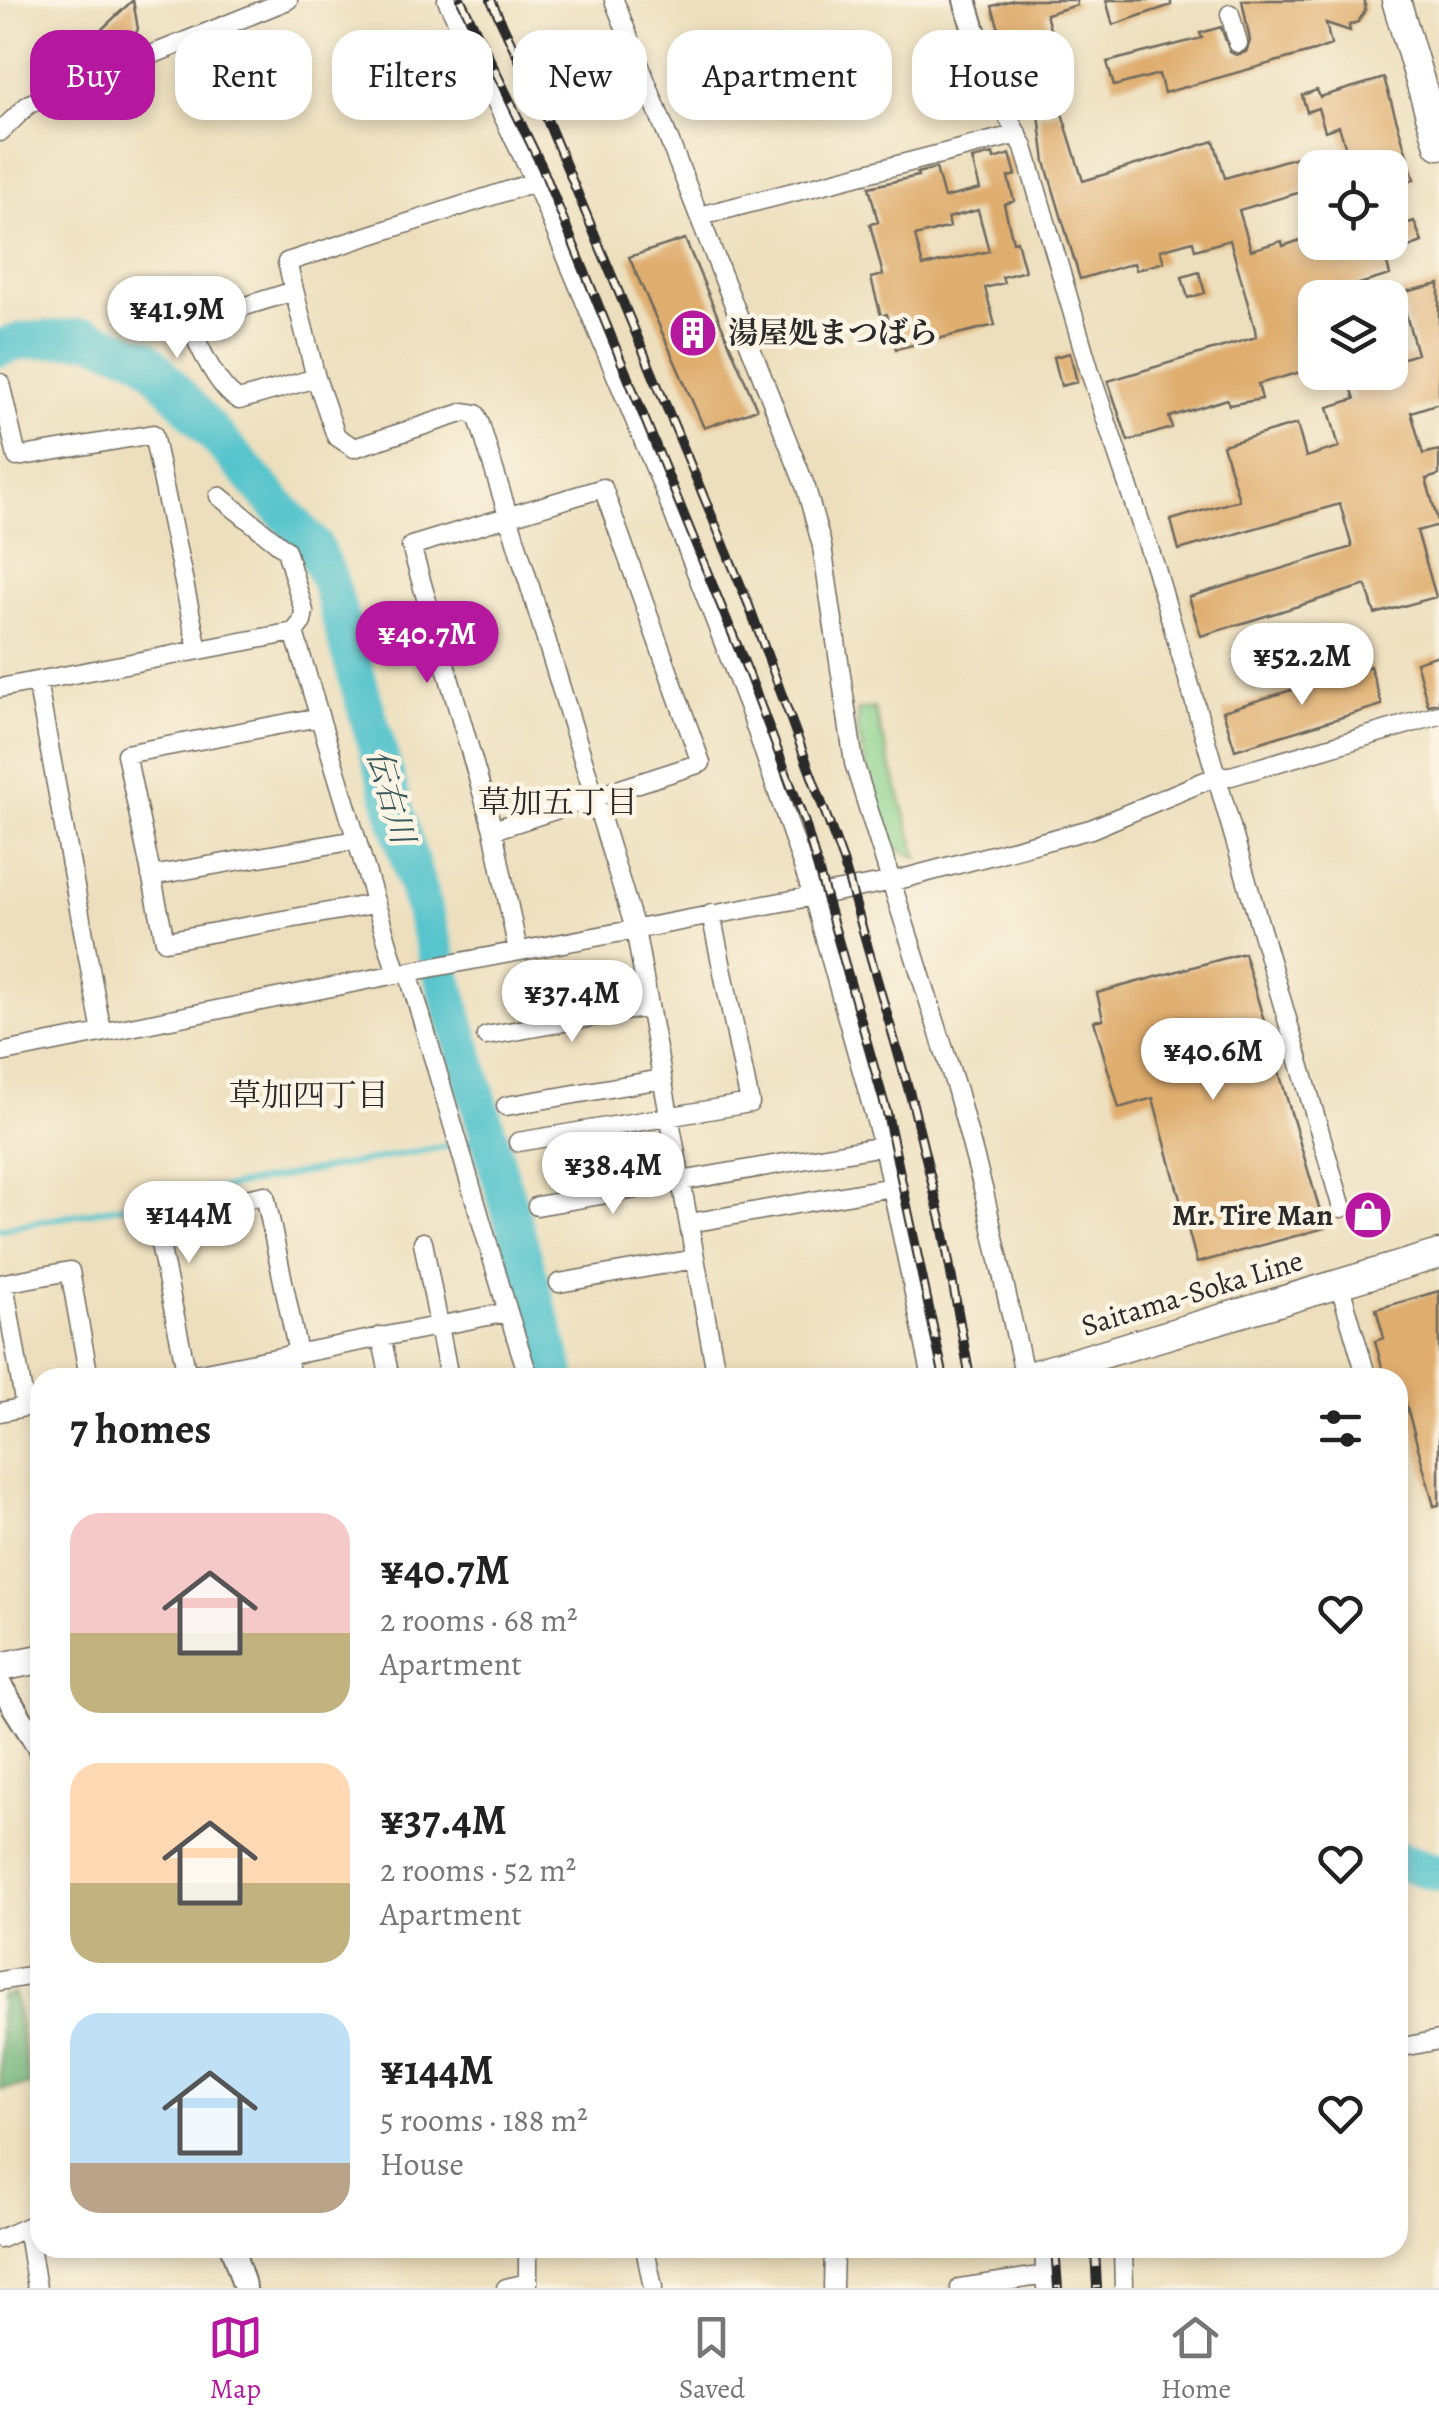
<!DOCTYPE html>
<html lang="en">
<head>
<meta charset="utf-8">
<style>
  :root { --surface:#fff; --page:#f6f6f6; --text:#222; --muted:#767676; --line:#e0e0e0; --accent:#b5179e }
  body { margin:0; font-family:Alegreya,"Noto Serif JP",serif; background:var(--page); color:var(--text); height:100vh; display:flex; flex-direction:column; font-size:38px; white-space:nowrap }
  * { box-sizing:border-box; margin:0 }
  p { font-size:32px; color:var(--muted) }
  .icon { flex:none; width:55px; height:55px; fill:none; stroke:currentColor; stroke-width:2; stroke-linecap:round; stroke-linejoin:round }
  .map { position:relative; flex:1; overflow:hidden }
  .panel { position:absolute; left:30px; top:1368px; width:1378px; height:890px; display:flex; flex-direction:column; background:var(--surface); border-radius:30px; box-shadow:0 5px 15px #0003 }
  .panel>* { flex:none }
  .guide { position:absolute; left:30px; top:30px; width:1380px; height:90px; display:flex; gap:20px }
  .controls { position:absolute; left:1298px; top:150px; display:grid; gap:20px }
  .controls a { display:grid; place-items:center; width:110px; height:110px; border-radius:20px; background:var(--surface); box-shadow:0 5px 15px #0003; font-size:50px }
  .price { position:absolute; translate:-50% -85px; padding:0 22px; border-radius:35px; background:#fff; color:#222; font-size:32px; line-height:65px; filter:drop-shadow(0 2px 5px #0008) }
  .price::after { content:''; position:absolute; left:50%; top:60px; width:30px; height:22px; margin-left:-15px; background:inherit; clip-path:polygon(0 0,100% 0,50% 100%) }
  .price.active { background:var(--accent); color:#fff }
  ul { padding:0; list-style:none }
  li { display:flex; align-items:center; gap:30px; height:250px; padding:0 40px }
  li span { display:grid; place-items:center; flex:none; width:280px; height:200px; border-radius:30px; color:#555 }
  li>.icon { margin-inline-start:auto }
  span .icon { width:120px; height:120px; fill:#fffc; stroke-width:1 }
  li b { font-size:42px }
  h2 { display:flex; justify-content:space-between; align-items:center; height:120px; padding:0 40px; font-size:42px }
  .pill { padding:0 35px; border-radius:30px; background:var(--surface); box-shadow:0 5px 15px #0003; font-size:35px; line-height:90px }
  .pill.active { background:var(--accent); color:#fff }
  .tabs { display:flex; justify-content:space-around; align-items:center; height:140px; border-top:2px solid var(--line); background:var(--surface); font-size:28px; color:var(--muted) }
  .tabs a { display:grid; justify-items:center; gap:5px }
  .tabs .active { color:var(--accent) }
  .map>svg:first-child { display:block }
  .green { fill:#89d08b; stroke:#5a7e5b; stroke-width:2.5 }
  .forest { fill:#6eb277; stroke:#4c6e51; stroke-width:2.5 }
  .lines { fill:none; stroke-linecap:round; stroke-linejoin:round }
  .stream { stroke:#56c4cc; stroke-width:6 }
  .river { stroke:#56c4cc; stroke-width:38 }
  .building { fill:#dfad6e; fill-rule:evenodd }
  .minor-casing { stroke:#6f6a5e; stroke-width:21 }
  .tertiary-casing { stroke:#6f6a5e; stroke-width:26 }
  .primary-casing { stroke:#6f6a5e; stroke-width:31 }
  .minor { stroke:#fff; stroke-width:18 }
  .tertiary { stroke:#fff; stroke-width:22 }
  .primary { stroke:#fff; stroke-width:28 }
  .rail-casing { stroke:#2b2b2b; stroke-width:10 }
  .rail { stroke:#fcf5e5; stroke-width:6; stroke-dasharray:19; stroke-linecap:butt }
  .labels { text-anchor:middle; stroke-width:9; stroke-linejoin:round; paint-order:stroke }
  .poi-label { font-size:30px; font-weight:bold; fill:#2b2b2b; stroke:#fcf5e5; text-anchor:start }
  .street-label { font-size:30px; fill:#2b2b2b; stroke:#fcf5e5 }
  .water-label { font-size:32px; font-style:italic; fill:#38595b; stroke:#fcf5e5 }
  .neighbourhood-label { font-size:32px; fill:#2b2b2b; stroke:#fcf5e5 }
</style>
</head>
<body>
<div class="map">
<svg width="1439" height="2288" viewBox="0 0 1439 2288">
  <rect width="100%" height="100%" fill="#fcf5e5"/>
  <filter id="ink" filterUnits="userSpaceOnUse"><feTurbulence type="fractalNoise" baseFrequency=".01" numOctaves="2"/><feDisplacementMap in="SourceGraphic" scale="20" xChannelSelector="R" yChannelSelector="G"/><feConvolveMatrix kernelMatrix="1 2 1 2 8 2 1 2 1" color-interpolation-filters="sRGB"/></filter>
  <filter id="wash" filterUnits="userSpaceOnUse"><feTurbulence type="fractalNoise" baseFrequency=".0048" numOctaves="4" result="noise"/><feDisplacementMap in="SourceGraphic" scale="40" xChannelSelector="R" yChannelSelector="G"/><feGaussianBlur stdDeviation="2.25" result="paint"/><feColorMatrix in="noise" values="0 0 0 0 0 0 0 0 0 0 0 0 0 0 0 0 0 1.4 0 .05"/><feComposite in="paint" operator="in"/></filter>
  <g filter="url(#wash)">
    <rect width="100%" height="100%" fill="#eddfbd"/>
    <!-- green -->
    <path class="green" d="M874,708l44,150 -28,-13 -18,-56 -16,-64 3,-4 -2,-10z"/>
    <!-- forest -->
    <path class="forest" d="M14,1993l16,92 -30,5v-94z"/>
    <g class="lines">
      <!-- stream -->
      <path class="stream" d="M0,1229l490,-91"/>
      <!-- river -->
      <path class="river" d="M0,348l22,-7 67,-4 56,20 169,189 15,34 229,798
        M1398,1860l41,13"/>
    </g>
    <g id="blocks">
      <!-- building -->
      <path class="building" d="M133,0l5,29 -8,15 -78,32z
        M1013,0h63l1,5 -31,9 8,30 -25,7 3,7 -19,6 -5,-19 -4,1 -12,-40z
        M1106,0h65v5l-58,20z
        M1242,0h123v11l-7,11 -9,3 1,6 -24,-8 5,22 -17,6 -150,42 -5,-19 -45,12 -7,-24 95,-24 -2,-5 21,-6 9,25 6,3 10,-3 4,-11z
        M1384,78l30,101 -24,7v-18h-38l-13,-42 -14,5 -7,-23 -11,4 -5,-17 15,-5 3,7z
        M1061,110l22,71 131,-40 11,37 78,-23 6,18 6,-2v17l-76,22 12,40 31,-9 1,5 32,-11v7h75v-13l24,-8 8,21 -37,14 5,19 -41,12 2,11h-36v70l-57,16 4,15 -33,6 -2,-6 -58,18 3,11 -44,13 -20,-60 148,-44 -1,-8 -25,-89 -35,10 -2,-9 -33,9 4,12 -28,8 -2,-7 -54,16 -35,-117 -6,-47z
        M993,154l1,5 16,-5 6,21 -8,2 6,24 -10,3 9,38 4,-1 8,30 -23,6 2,6 -19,5 10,37 -99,24 -9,-35 -6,2 -10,-38 12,-3 -13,-51 8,-2 -9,-35 49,-11 -1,-3 19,-5 8,30 36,-9 -8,-30zM978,210l11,41 -66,15 -8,-30 35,-9 -2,-9z
        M685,239l72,170 -53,19 -75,-171z
        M1199,272l6,21 -17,5 -6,-21z
        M1439,284v119l-28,9 12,42 16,-4v25l-13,4 13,46 -22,6 19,66 -61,17 -9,-29 -165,51 -12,-39 163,-50 -12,-43 -161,46 -8,-30 68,-20 -16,-55 74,-21 9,33 33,-10 -11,-40 27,-8 -9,-27h44v-10l27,-8 -17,-61z
        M1070,353l7,29 -16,4 -7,-29z
        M1439,655v48l-11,2 -12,-43z
        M1370,666l12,39 -147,45 -12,-39z
        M1244,953l81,275 -128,35 -44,-165 -34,10 -25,-87 9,-2 -6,-26z
        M1439,1291v214l-5,1 -35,-128h-14l-10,-37 9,-3 -8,-29z"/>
    </g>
  </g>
  <g filter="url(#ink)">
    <use href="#blocks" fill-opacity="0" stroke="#6f6a5e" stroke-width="2.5"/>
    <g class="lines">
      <!-- minor casing -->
      <g class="minor-casing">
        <path id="minor" d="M447,0l88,182 130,310 84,216 64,188 70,250 49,232
          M614,0l192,488 16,58 32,217 103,328 27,101 41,186
          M1230,14l8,29
          M989,81l35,66 66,225 66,197 186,639
          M0,132l29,-28 259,-104
          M535,182l-248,80 29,116 20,58 18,12 111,-36 11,2 4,10 155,505 82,449
          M700,216l318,-82
          M294,291l-104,32c7,21 29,67 49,77l77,-22
          M0,383l17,74 136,-23 45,216
          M219,496l67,54 18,61 -2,11 -8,10
          M37,681l65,352
          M0,688l294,-56 103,342
          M319,717l-193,37 39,187 209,-37
          M493,830l208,-67 -98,-275 -192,58 82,284 25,121
          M151,876l205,-36
          M486,1036l162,-29
          M0,1053l397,-79 497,-93 197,-52 126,-53h14l208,-61
          M506,1106l156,-27
          M518,1142l232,-39 -39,-189
          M250,1198l15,-3 33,158
          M537,1206l346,-60
          M140,1217l14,-2 33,160
          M690,1223l202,-36
          M423,1242l26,136
          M559,1283l136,-24
          M1339,1283l28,95
          M508,1312l21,66
          M381,1336l9,42
          M287,1355l4,23
          M175,1378l333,-66 -100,-340
          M25,1407l-21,-124 66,-12 19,107
          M0,1412l40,-8
          M0,1981l40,-7
          M1398,2048l41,-8
          M27,2227l10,61
          M0,2239l27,-12 13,-2
          M645,2248l8,40
          M1044,2248l2,40
          M1123,2248l1,40
          M506,2288l22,-5v-35
          M833,2288l1,-40
          M960,2288l86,-13"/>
      </g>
      <!-- tertiary casing -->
      <g class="tertiary-casing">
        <path id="tertiary" d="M965,0l24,81
          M0,1685l40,64
          M232,2248l13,40"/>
      </g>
      <!-- primary casing -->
      <g class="primary-casing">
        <path id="primary" d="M1396,0l43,145
          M1022,1378l417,-124
          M0,1667l40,-8"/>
      </g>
      <!-- minor -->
      <use href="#minor" class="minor"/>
      <!-- tertiary -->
      <use href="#tertiary" class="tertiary"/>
      <!-- primary -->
      <use href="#primary" class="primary"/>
      <!-- rail casing -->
      <g class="rail-casing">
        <path id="rail" d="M461,0l81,167 206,505 57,151 82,290 57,265
          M491,0l54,115 203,488 95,258 70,244 29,119 28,154
          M1055,2248l3,40
          M1095,2248l2,40"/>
      </g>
      <!-- rail -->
      <use href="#rail" class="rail"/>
    </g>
  </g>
  <!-- icons -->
  <defs>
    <g id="building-disc" transform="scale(2.5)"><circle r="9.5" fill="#b5179e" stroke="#fcf5e5"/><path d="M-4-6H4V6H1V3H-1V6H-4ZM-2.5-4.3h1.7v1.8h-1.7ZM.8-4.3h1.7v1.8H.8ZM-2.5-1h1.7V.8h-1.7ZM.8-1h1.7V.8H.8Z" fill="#fff"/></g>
    <g id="shop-disc" transform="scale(2.5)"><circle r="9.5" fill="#b5179e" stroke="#fcf5e5"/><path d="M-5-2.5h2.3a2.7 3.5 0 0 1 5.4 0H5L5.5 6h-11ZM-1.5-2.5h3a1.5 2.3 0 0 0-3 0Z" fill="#fff"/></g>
  </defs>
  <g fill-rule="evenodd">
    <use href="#building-disc" x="693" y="333"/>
    <use href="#shop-disc" x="1368" y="1215"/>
  </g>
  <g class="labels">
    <!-- poi labels -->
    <g class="poi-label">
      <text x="728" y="343">湯屋処まつばら</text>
      <text x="1333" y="1225" text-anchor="end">Mr. Tire Man</text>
    </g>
    <!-- street labels -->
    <g class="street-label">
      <text transform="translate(1192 1293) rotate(-17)" y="10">Saitama-Soka Line</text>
    </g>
    <!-- water labels -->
    <g class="water-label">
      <text transform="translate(391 796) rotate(74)" y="11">伝右川</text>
    </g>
    <!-- neighbourhood labels -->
    <g class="neighbourhood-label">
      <text x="558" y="813">草加五丁目</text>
      <text x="309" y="1106">草加四丁目</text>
    </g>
  </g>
</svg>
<div class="controls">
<a><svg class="icon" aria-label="locate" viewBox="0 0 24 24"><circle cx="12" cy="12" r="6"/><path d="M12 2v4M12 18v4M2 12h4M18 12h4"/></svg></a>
<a><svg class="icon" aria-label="layers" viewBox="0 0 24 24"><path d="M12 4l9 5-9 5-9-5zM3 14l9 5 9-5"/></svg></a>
</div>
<b class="price" style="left:177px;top:361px">¥41.9M</b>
<b class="price active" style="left:427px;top:686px">¥40.7M</b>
<b class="price" style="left:1302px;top:708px">¥52.2M</b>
<b class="price" style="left:572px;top:1045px">¥37.4M</b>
<b class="price" style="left:1213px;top:1103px">¥40.6M</b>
<b class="price" style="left:613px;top:1217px">¥38.4M</b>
<b class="price" style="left:189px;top:1266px">¥144M</b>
<div class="guide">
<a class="pill active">Buy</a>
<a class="pill">Rent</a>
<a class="pill">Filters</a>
<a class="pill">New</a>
<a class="pill">Apartment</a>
<a class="pill">House</a>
</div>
<section class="panel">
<h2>7 homes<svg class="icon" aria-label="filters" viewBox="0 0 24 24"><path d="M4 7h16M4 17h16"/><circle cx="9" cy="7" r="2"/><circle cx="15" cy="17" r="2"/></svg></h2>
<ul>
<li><span style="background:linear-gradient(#f6c9c9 60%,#c2b280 0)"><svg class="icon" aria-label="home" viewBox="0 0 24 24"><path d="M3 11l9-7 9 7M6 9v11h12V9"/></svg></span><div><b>¥40.7M</b><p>2 rooms · 68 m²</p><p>Apartment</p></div><svg class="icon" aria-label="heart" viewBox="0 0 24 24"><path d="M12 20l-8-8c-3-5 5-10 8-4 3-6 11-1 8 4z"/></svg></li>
<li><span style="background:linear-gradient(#ffd9b3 60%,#c2b280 0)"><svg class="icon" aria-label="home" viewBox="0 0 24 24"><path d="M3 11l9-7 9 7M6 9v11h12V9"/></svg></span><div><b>¥37.4M</b><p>2 rooms · 52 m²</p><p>Apartment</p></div><svg class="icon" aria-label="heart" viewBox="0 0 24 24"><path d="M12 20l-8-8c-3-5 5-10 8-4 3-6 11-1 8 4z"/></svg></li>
<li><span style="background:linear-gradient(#bfe0f5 75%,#b9a48a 0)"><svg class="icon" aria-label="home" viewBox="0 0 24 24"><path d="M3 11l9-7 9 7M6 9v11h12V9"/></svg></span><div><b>¥144M</b><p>5 rooms · 188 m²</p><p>House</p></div><svg class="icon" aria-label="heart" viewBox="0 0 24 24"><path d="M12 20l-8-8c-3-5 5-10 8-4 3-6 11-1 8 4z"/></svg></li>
</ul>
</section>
</div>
<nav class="tabs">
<a class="active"><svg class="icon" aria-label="map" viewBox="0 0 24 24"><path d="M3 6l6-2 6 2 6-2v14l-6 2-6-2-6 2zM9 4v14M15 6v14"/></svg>Map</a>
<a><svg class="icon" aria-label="saved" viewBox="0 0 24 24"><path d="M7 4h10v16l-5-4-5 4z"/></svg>Saved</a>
<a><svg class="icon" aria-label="home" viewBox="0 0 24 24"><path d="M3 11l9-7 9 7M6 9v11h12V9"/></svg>Home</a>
</nav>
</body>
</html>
